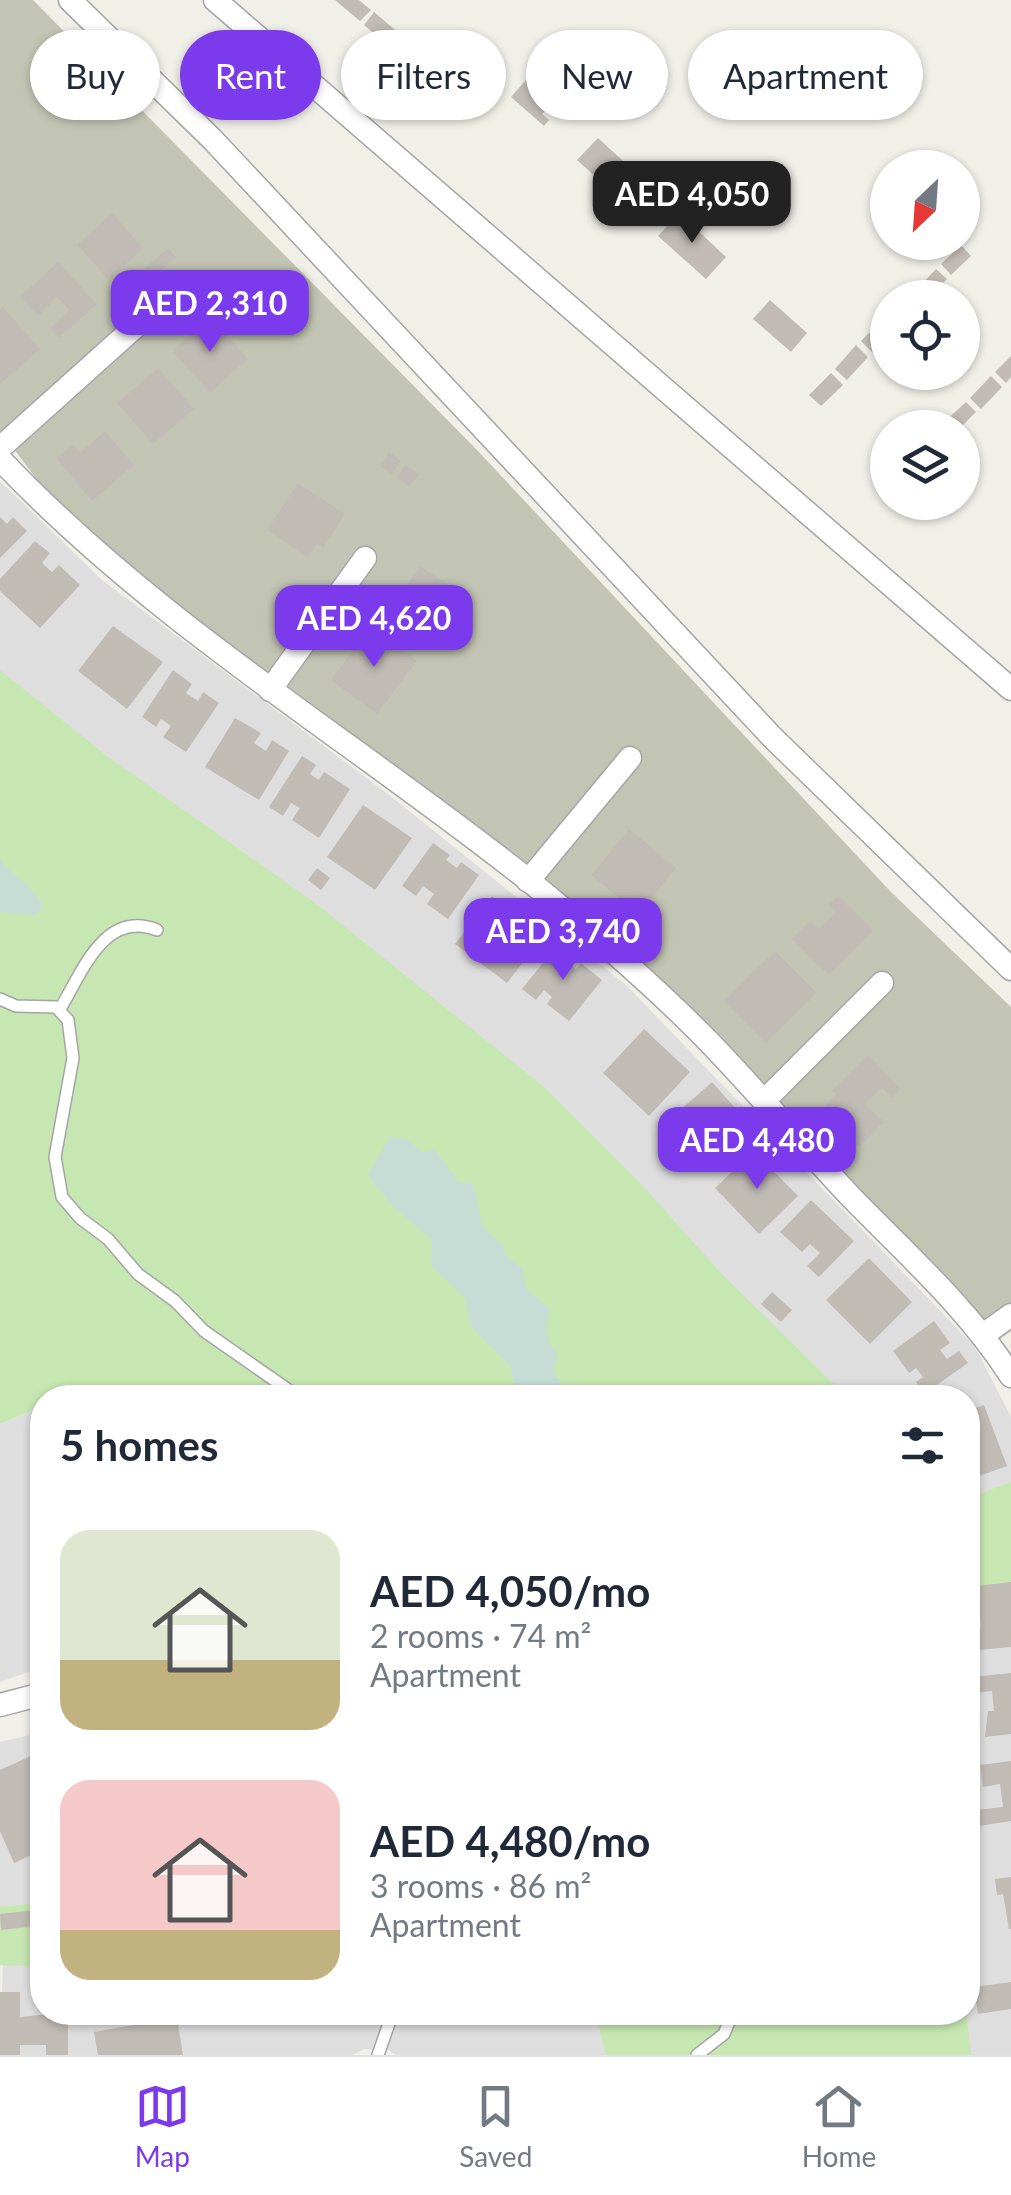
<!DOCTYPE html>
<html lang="en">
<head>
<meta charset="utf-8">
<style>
  :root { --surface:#fff; --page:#f6f6f7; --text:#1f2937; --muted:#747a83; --line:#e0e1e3; --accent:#7c3aed }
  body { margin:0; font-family:Lato,sans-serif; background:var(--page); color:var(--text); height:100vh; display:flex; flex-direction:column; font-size:38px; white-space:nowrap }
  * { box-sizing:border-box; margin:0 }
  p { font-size:32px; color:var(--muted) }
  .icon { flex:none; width:55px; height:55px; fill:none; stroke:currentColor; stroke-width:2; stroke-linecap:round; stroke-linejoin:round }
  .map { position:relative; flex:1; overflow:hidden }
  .details { position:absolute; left:30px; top:1385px; width:950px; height:640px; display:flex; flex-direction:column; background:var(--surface); border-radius:40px; box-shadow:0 2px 8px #0004 }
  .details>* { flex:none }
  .top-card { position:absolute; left:30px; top:30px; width:952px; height:90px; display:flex; gap:20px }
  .needle { width:65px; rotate:205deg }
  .tools { position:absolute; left:870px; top:150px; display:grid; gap:20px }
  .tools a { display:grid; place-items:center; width:110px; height:110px; border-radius:50%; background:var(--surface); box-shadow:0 2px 8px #0004; font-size:50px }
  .price { position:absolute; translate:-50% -85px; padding:0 22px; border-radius:20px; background:var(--accent); color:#fff; font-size:32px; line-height:65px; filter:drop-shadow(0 2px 5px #0008) }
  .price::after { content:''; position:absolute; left:50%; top:60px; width:30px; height:22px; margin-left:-15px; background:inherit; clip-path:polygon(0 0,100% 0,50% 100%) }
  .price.selected { background:#222; color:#fff }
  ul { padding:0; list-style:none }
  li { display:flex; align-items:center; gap:30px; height:250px; padding:0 30px }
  li span { display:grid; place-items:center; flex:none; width:280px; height:200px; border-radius:30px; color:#555 }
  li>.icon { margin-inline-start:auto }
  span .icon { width:120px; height:120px; fill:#fffc; stroke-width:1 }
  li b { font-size:42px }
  h2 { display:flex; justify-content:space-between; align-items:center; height:120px; padding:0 30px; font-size:42px }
  .tag { padding:0 35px; border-radius:45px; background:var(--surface); box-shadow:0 2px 8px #0004; font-size:35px; line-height:90px }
  .tag.selected { background:var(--accent); color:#fff }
  .dock { display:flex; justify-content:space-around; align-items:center; height:140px; border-top:2px solid var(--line); background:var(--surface); font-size:28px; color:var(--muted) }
  .dock a { display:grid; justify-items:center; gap:5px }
  .dock .selected { color:var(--accent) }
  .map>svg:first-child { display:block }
  .residential { fill:#dfdede }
  .construction { fill:#c3c5b4 }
  .grass { fill:#c7e7b2 }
  .wetland { fill:#c6ddd5 }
  .building { fill:#c1bbb5 }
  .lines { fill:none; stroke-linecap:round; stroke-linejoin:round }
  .lane-casing { stroke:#a5a5a5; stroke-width:14 }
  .street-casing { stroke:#a5a5a5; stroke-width:25 }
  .lane { stroke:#fff; stroke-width:11 }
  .street { stroke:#fff; stroke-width:22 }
</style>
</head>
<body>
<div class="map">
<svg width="1011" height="2055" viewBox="0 0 1011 2055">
  <rect width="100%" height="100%" fill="#f0efe8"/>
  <!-- residential -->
  <path class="residential" d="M0,481l102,99 286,214 239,192 348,361 36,70v638h-55l-2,-42 14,-1v-614l-146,-1 -822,-710z
    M42,1406v261l-42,15v-258z
    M42,1732v170l-42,5v-165z
    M3,1964l39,3v45l553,1 11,42h-210l-8,-5 -23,-1 -13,6h-352z"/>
  <!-- construction -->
  <path class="construction" d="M0,0h33l443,449 415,443 120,115v324l-14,10 -398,-410 -524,-402 -75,-98z"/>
  <!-- grass -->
  <path class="grass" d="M0,670l107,86 207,146 229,184 99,99 79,88 126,124 -685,1 -58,-11 -38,10 -24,1v8l-42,18z
    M1011,1482v104l-43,5v-93z
    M42,1902v65l-42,-2v-58z
    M595,2013h371l5,42h-365z"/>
  <!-- wetland -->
  <path class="wetland" d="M0,859c14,20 35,26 43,49l-8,7 -35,-3z
    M390,1137l16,2 17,13 12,-2 23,31 15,4 11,44 18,15 5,13 16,12c1,31 12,21 26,41 -2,17 -5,32 9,44l-5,17 8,12 -7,14h-38l-5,-30 -41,-42 -4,-26 -35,-34 1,-25 -40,-34 -24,-32z"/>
  <!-- building -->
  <path class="building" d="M335,0h24l12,10 -11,11z
    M374,12l26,22 -11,12 -25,-21z
    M403,37l25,21 -11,13 -25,-22z
    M526,80l27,23 -11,11 7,6 -5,6 -33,-29z
    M598,138l48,44 -20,22 -49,-44z
    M112,213l31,35 -34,32 -32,-35z
    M679,213l47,44 -20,22 -48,-43z
    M961,245l10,11 -20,19 -10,-11z
    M168,248l8,9 -25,22 -8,-9z
    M58,262l39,42 -38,34 -9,-10 19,-18 -12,-13 -19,19 -18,-19z
    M936,269l11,10 -18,19h-7l-7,-7z
    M770,300l37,33 -16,19 -38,-33z
    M3,307l37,42 -40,35v-74z
    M210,317l38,42 -38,34 -38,-42z
    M883,319l5,4v16l-15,14 -12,-12z
    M856,345l12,12 -21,23 -12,-11z
    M1011,356v21l-5,6 -11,-11z
    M158,368l36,41 -41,35 -36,-41z
    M831,373l12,12 -22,21 -12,-11z
    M991,376l11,11 -21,22 -11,-11z
    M966,402l10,10 -16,16h-13l-4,-5z
    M105,431l29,34 -42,36 -36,-43 17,-13 7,8z
    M389,452l12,9 -9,13 -12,-8z
    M406,465l13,10 -10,12 -13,-10z
    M298,483l47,31 -22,34 -6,-4 -9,13 -41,-27z
    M0,517l7,7 6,-7 14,14 -27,27z
    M35,541l15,12 -8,10 10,9 7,-7 21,20 -40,43 -40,-37v-12z
    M420,566l42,28 -34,50 -47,-32 18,-26 6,3z
    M113,626l50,36 -36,47 -49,-38z
    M370,627l47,34 -40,53 -46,-34z
    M173,670l19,14 -6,9 12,8 5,-9 16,11 -33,49 -23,-15 8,-11 -10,-7 -5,8 -14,-10z
    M235,718l26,15 -7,10 12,8 6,-11 17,11 -30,49 -54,-33z
    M302,756l14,9 -6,9 9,6 5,-8 26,17 -31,49 -27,-18 8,-12 -9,-5 -8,13 -14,-9z
    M363,805l49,33 -37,52 -48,-33z
    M629,829l47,39 -38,46 -47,-39z
    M433,843l17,12 -4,5 11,8 4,-6 18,13 -31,44 -21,-15 7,-10 -11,-8 -7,10 -14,-10z
    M317,868l13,10 -9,12 -13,-10z
    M492,896l23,18 -7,9 13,10 7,-10 16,12 -37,48 -52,-39z
    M838,896l35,34 -44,45 -37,-36 18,-18 9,8 17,-17 -8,-7z
    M559,943l14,12 -6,7 9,7 5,-6 21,17 -33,41 -22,-17 5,-7 -8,-7 -8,10 -14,-11z
    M775,951l42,42 -51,50 -42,-42z
    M644,1029l46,43 -41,44 -46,-43z
    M868,1055l33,34 -9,9 -10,-10 -17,16 19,18 -25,25 -38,-38 15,-14 -4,-4z
    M712,1082l40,45 -46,40 -11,-14 13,-11 -9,-10 -10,9 -19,-22z
    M754,1151l44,45 -39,38 -44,-46z
    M811,1200l43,41 -35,36 -12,-11 13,-13 -10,-9 -8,8 -22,-20z
    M869,1258l43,44 -42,42 -44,-44z
    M772,1292l20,18 -11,12 -20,-18z
    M934,1321l16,22 -10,7 7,9 12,-8 9,12 -44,31 -8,-12 7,-5 -7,-9 -7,5 -16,-22z
    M984,1405l23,61 -39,14v-69z
    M1011,1582v65l-43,4v-22l13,-1 -2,-22 -11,1v-20z
    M1011,1673v61l-26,3 3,-26h6l-2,-20 -17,2 -2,-16z
    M42,1751v99l-28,13 -14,-32v-61z
    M1011,1761v60l-32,5 -3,-16 27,-3 -3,-23 -17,3 -3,-22z
    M1011,1877v52h-2l-6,-35 -6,1 -2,-16z
    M36,1910l2,16 -37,4 -1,-16z
    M1011,1982v27l-33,5 -4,-27z
    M0,1992h20v25l48,-5v43h-22v-10h-26v10h-20z
    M149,2012h27l7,43h-85l-4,-23 57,-10z"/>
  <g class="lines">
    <!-- lane casing -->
    <g class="lane-casing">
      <path id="lane" d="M0,999l16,7 40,1 12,13 5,38 -18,99 7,40 18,21 28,21 30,35 37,27 29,30 96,67
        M60,1009c22,-36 44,-100 97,-79
        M378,2055l15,-43
        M697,2055l27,-21 9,-22"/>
    </g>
    <!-- street casing -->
    <g class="street-casing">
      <path id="street" d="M70,0l143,140 560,598 238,231
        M215,0l796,689
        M0,448l165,-148
        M0,459c157,166 354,282 532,424 62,51 124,104 180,162 47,49 91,101 138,151 57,59 116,110 161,180
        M270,690l95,-132
        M528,881l102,-123
        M764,1101l118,-118
        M983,1335l28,-20
        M0,1705l42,-11"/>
    </g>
    <!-- lane -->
    <use href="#lane" class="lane"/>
    <!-- street -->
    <use href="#street" class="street"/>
  </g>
</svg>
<div class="tools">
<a><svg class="needle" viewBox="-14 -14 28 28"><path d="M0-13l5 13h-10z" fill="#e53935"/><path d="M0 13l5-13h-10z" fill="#747a83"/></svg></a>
<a><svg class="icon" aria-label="locate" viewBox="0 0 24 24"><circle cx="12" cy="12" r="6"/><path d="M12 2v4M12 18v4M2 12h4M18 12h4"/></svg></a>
<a><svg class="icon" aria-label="layers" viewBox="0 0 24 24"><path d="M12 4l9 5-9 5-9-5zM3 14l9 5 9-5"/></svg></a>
</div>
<b class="price selected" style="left:692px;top:246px">AED 4,050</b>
<b class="price" style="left:210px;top:355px">AED 2,310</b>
<b class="price" style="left:374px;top:670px">AED 4,620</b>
<b class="price" style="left:563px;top:983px">AED 3,740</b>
<b class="price" style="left:757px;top:1192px">AED 4,480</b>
<div class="top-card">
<a class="tag">Buy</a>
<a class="tag selected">Rent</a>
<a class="tag">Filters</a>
<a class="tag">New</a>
<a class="tag">Apartment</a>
</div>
<section class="details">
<h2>5 homes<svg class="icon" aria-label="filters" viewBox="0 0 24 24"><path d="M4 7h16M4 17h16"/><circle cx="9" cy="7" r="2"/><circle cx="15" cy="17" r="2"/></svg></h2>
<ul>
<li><span style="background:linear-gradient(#dfe7d0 65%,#c2b280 0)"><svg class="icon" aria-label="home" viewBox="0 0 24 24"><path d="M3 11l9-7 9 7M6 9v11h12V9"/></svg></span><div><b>AED 4,050/mo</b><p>2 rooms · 74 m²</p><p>Apartment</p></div></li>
<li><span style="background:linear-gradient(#f6c9c9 75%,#c2b280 0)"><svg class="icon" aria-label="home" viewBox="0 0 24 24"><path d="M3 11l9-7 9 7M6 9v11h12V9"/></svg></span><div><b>AED 4,480/mo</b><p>3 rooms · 86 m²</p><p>Apartment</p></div></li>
</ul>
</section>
</div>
<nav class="dock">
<a class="selected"><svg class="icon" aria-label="map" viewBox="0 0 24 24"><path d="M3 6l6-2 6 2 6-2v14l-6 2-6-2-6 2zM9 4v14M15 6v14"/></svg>Map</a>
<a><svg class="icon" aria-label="saved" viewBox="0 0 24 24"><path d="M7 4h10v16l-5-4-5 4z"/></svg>Saved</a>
<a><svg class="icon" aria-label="home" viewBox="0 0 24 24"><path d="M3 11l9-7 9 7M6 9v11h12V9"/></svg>Home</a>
</nav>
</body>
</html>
